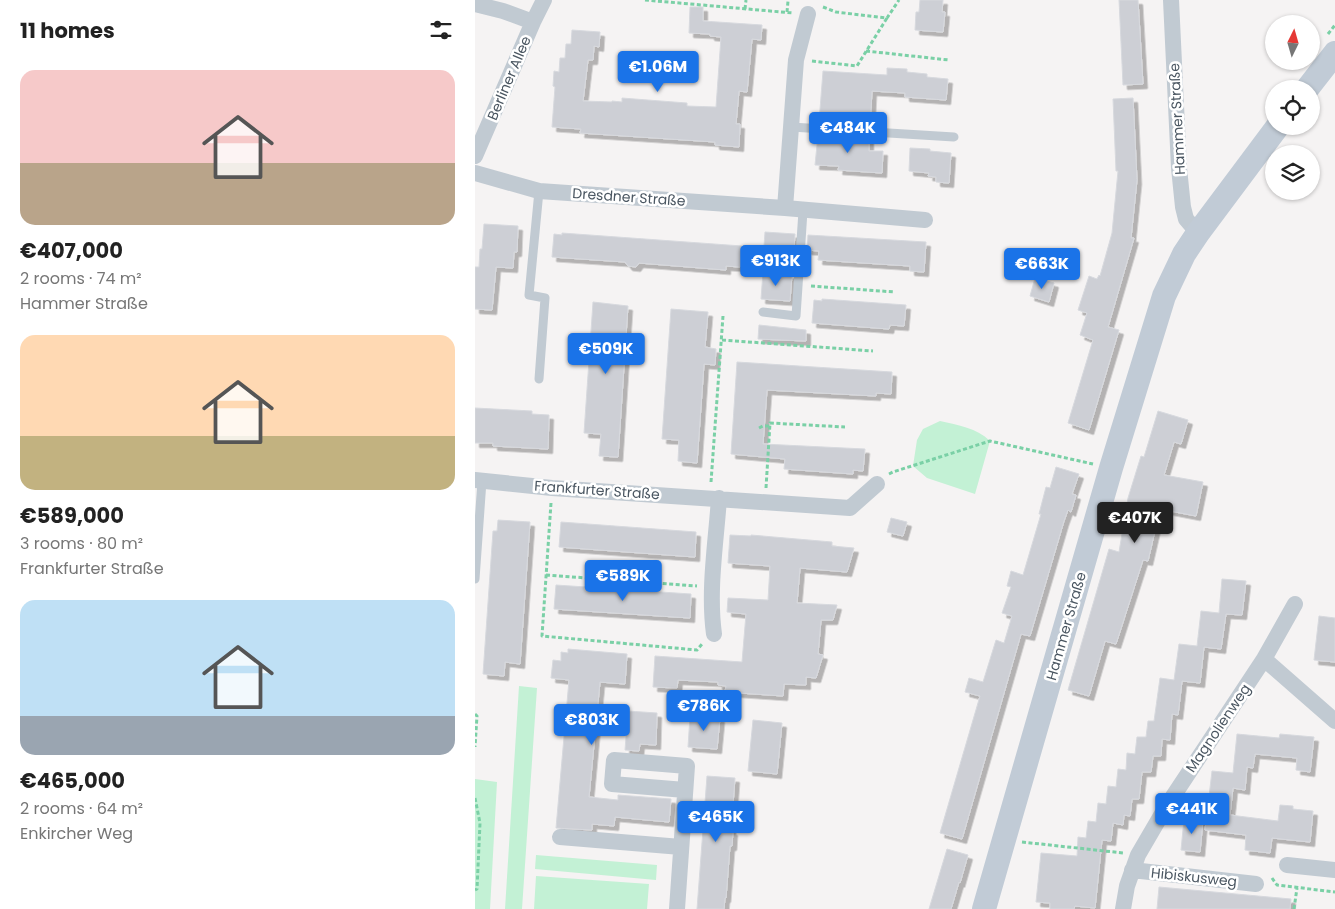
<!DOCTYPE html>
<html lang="en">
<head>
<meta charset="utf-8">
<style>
  :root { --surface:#fff; --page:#f2f2f2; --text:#222; --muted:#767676; --accent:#1a73e8 }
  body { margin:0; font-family:Poppins,sans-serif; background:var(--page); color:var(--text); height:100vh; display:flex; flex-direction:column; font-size:19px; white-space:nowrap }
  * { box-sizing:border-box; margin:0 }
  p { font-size:16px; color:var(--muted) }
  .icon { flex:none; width:28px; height:28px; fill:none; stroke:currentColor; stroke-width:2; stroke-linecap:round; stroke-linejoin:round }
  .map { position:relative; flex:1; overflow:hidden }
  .side { display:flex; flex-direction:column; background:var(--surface); width:475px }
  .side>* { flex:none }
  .needle { width:32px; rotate:5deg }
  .buttons { position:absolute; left:790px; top:15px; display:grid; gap:10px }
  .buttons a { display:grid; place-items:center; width:55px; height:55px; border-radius:50%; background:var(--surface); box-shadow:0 1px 4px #0004; font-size:25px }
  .price { position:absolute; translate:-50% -42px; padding:0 11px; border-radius:5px; background:var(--accent); color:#fff; font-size:16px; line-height:32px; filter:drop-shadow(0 1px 2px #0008) }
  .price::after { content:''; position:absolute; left:50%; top:30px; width:15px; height:11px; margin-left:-8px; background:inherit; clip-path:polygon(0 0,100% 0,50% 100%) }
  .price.selected { background:#222; color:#fff }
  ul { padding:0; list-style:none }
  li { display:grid; align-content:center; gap:10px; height:265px; padding:0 20px }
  li span { display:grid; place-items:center; height:155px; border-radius:15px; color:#555 }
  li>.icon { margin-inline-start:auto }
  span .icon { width:90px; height:90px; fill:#fffc; stroke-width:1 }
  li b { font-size:21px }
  h2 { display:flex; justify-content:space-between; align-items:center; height:60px; padding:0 20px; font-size:21px }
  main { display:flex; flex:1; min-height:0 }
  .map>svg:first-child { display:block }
  .green { fill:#c3f1d5 }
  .building { fill:#cdcfd5; stroke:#d7d9de; filter:url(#shadow) }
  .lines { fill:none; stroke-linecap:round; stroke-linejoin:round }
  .path { stroke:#7ad0a6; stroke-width:3; stroke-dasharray:4 2.5; stroke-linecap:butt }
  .lane { stroke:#c1cad2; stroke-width:9 }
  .street { stroke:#c1cad2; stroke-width:16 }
  .secondary { stroke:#c1cbd6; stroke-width:24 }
  .labels { text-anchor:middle; stroke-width:5; stroke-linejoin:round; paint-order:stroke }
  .street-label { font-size:14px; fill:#4a5661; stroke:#fff }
</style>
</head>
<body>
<main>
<section class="side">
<h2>11 homes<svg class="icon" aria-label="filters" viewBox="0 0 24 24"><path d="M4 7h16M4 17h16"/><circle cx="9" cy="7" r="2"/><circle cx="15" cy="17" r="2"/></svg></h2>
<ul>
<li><span style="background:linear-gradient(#f6c9c9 60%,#b9a48a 0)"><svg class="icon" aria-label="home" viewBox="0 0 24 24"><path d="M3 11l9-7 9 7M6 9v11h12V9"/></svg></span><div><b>€407,000</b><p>2 rooms · 74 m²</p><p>Hammer Straße</p></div></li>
<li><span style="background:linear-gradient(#ffd9b3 65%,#c2b280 0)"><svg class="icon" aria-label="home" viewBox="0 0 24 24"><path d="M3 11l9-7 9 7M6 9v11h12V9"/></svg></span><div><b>€589,000</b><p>3 rooms · 80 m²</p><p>Frankfurter Straße</p></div></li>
<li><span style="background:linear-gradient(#bfe0f5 75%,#9aa5b1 0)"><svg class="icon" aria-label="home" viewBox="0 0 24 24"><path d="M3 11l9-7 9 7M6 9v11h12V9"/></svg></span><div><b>€465,000</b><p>2 rooms · 64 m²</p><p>Enkircher Weg</p></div></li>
</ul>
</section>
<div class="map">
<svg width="860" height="909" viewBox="0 0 860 909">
  <defs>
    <filter id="shadow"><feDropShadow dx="4.5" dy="4.5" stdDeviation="0" flood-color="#0004"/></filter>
  </defs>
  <rect width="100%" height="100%" fill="#f5f3f3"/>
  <!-- green -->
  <path class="green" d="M465,421c18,4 37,7 50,20l-15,53 -48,-16 -14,-12 4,-26 6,-11z
    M44,686l18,2 -15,221h-17z
    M0,779l22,3 -7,127h-15z
    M61,855l121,10 -1,15 -121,-11z
    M61,876l113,8 -2,25h-113z"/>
  <!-- building -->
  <path class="building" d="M445,0h23l-1,12h3l-2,20 -28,-2 1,-18h3z
    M644,0h19l5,84 -20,1z
    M215,7h13v14l59,4 -1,15 -9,-1 -5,53 -8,-1 -3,33h4l-1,23 -24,-2v-3l-135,-9 1,-4 -29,-2 3,-40 -2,-1 1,-15 5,1 1,-14h5l1,-14h5l1,-14 28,2 -1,15 -5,-1 -1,14h-5l-5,41 29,1v-1l10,1v-4l65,5v3l29,1 5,-70 -11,-1v-2l-21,-1z
    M412,68l20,1v3l20,2v3l21,2 -2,21 -41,-3v-4l-33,-2 -2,35 -51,-4 4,-51 64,4z
    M658,98l4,82 -6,58h3l-26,89 11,3 -30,100 -21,-7 25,-83 -13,-5 7,-22 -9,-3 11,-34 8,3 2,-4 1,1 12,-43 6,-62h-2l-3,-72z
    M343,135l51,3v13h14l-1,22 -44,-3 1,-4 -24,-1z
    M435,148l20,1v2l21,2 -2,30 -13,-1v-5l-8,-1 1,-3 -20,-2z
    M9,224l34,2 -1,26h-3l-1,16 -17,-1 -4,43 -17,-1v-42h4l1,-18h2z
    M290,232l30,2 -1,15 -30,-3z
    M87,233l180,13 -2,21 -14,-1v4l-87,-7 -3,4 -8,-1 -3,-4 -73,-5 2,-23 8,1z
    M333,235l118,7 -2,30 -14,-1v-5l-92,-6 1,-9 -12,-1z
    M288,272l29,3 -2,26 -29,-2z
    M560,278l19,5 -5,19 -19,-6z
    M347,299l84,6 -2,21 -14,-1 -1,4 -77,-6 2,-23 8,1z
    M118,302l35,4 -10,151 -19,-1 2,-22 -17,-1z
    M196,309l37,3 -3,35 11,2 -1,16 -11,-1 -7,99 -19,-2 1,-21 -17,-1z
    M284,325l47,5v11l-48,-2z
    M262,362l155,10 -1,22 -15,-1v3l-109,-6 -4,54 102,5 -2,22 -10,-1v4l-69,-5 1,-10 -54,-5z
    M0,408l57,3v3l17,1 -1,34 -55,-3v-3h-18z
    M683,411l30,9 -7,24 -7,-2 -10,33 39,7 -7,34 -36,-7 -12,52 -5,-1 -27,84 -11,-3 -16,55 -21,-6 41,-141 10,3 9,-54 13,-42 3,1z
    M581,467l23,7 -7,20 4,1 -5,17 -3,-2 -4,11 -34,115 -9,-2 -59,205 -22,-6 40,-137 -15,-4 4,-14 14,4 13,-42 8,3 8,-27 -10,-3 9,-26 -4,-1 4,-15 12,4 18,-61h-2l7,-27 4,1z
    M416,518l16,4 -4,14 -16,-4z
    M23,520l32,2 -10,142 -15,-2 -1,14 -21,-2 10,-143h4z
    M86,522l135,10 -1,25 -136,-10z
    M255,535l21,1v-1l81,7v4l22,2 -7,24 -47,-4 -3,35 40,2 -4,15h-12l-3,34 5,1 -7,23 -10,-1v8l-22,-1 -1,12 -58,-4 1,-6 -8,-1v-3l-40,-2 -1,8 -24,-1 2,-31 87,6 4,-48 -19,-2 1,-14 40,2 2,-34 -42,-3z
    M747,579l24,2 -4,34 -16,-1 -5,35 -17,-2 -4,36 -18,-2 -4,34 -6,-1 -2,26 -8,-1 -1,17h-8l-2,16h-9l-3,27h-7l-2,17 -6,-1 -1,10 -10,-2 -2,18 -9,-1 -7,68 -20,-2 -1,3h-24v-6l-14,-1 5,-49 36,3 1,-19 8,1 2,-17 8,1 2,-19 8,1 2,-18 8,1 2,-18 8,1 1,-17 8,1 2,-17h9l2,-16h6l6,-43 14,2 5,-36 18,2 4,-35 18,2z
    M81,585l135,9 -1,24 -136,-9z
    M844,616l16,2v44l-21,-2z
    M93,649l59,5 -2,30 -25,-2 -11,115 29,3v-5l53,4 -2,23 -54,-5 -1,9 -22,-2v6l-36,-2 13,-148 -18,-2 2,-18 8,1v-9l7,1z
    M153,711l29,2 -1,32 -16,-1 -1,7 -14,-1z
    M215,716l30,2 -3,31 -29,-2z
    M278,720l29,3 -5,51 -29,-3z
    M762,734l42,4 1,-4 34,3 -4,35 -14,-2 1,-12 -42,-4 -2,14 -6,-1 -2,23 -12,-2 -3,27 48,6 2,-16 13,1v3l20,2 -3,31 -38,-4 -2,15 -25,-3 1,-15 -41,-5 7,-59 21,2z
    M232,776l28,2 -4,53h2l-1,15h-2l-4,52h-1l-1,11h-27z
    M709,819l19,1 -3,32 -19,-2z
    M472,849l21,6 -8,28 -1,-1 -8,27h-22z
    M684,887l132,12 -1,10h-133z"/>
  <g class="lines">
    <!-- path -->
    <path class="path" d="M170,0l148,13
      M348,7l13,5 51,6 12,-18
      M270,9l1,-9
      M312,12l1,-11
      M853,34l7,-9
      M391,51l83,9
      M337,61l45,5 30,-48
      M336,286l84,6
      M247,340l151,11
      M284,428l4,-2h7
      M414,474l4,-2 97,-31 103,23
      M236,482l12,-166
      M291,488l4,-65 75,4
      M76,503l-9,133 155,14 5,-6
      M71,575l151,11
      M0,714l2,2 -2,31
      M0,798l5,25 -3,66 -2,1
      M547,842l101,11
      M797,878l5,7 58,7
      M819,909l3,-21"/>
    <!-- lane -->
    <path class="lane" d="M316,127l163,10
      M288,256l37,3
      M288,312l33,4 7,-105
      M64,379l6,-81 -16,-3 10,-104
      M0,579l7,-98"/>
    <!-- street -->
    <path class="street" d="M696,0l8,168 4,39 3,12 12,14
      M0,4l28,7 30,11
      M0,156l58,-134 11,-22
      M0,173l64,18 246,17 140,12
      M310,208l11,-148 12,-46
      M0,480l77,8 298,20 27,-24
      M239,634c-6,-44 2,-91 5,-136
      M789,659l71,62
      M85,837l121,10
      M812,865l48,5
      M657,870l124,14
      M202,909l10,-143 -73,-6 -2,24 73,6
      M648,909l4,-23 11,-31 28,-48 98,-148 31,-55"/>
    <!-- secondary -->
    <path class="secondary" d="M832,89l28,-36
      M509,909l127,-441 53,-172 20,-42 14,-21 80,-107"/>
  </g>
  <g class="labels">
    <!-- street labels -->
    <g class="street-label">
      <text transform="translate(34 78) rotate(-67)" y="5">Berliner Allee</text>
      <text transform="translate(702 119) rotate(-93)" y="5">Hammer Straße</text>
      <text transform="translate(154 197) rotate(4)" y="5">Dresdner Straße</text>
      <text transform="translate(122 490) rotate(4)" y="5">Frankfurter Straße</text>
      <text transform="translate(591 626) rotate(-74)" y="5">Hammer Straße</text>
      <text transform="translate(743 728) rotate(-56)" y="5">Magnolienweg</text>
      <text transform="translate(719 877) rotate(6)" y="5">Hibiskusweg</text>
    </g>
  </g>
</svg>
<div class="buttons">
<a><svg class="needle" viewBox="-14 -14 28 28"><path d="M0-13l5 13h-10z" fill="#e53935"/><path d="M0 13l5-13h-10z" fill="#767676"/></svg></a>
<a><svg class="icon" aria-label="locate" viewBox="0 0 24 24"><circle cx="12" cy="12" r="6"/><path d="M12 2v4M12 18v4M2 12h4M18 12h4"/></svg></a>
<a><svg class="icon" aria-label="layers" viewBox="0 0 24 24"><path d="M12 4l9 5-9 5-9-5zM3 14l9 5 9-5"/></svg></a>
</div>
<b class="price" style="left:183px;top:93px">€1.06M</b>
<b class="price" style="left:373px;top:154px">€484K</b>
<b class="price" style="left:301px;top:287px">€913K</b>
<b class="price" style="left:567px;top:290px">€663K</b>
<b class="price" style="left:131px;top:375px">€509K</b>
<b class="price selected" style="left:660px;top:544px">€407K</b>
<b class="price" style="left:148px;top:602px">€589K</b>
<b class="price" style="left:229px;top:732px">€786K</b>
<b class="price" style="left:117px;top:746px">€803K</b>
<b class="price" style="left:717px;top:835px">€441K</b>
<b class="price" style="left:241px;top:843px">€465K</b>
</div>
</main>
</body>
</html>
